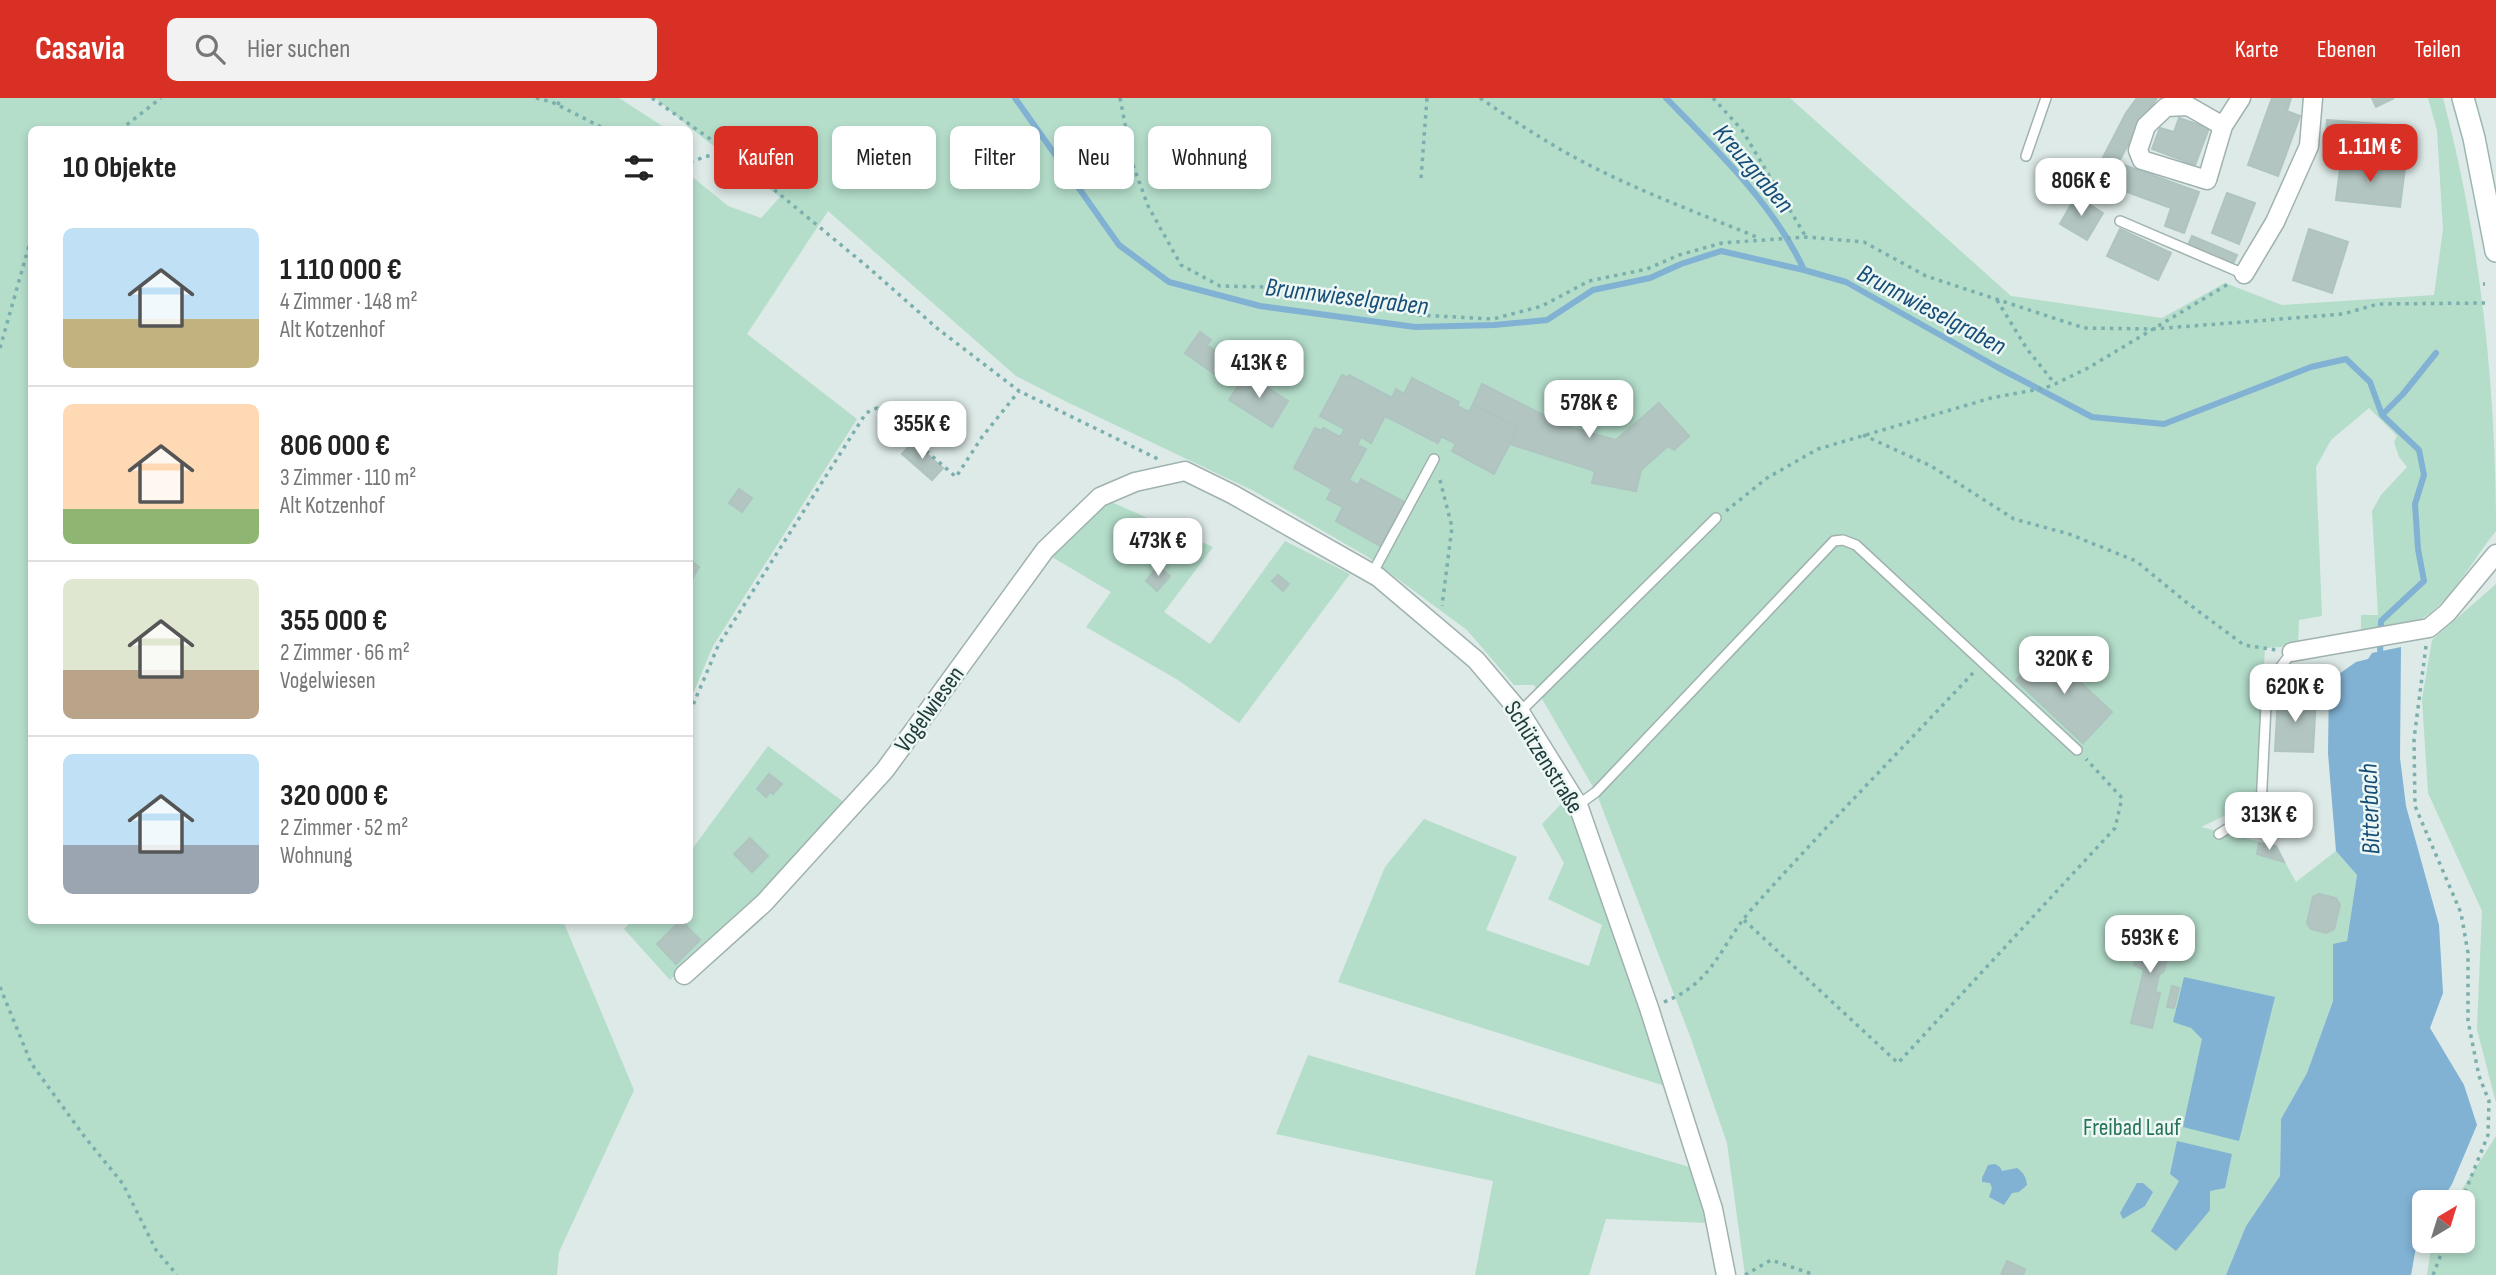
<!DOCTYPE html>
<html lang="de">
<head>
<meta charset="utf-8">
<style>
  :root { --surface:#fff; --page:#f2f2f2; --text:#222; --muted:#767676; --line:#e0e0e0; --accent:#d93025 }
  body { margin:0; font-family:"Sofia Sans Condensed",sans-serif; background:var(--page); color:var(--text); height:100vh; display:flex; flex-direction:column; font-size:26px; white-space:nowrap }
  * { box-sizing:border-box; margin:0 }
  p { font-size:23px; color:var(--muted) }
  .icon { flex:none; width:38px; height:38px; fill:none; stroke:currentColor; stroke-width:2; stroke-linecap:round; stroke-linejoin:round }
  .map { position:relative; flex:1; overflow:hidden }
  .sheet { position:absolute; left:28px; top:28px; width:665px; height:798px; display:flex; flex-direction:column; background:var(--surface); border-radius:10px; box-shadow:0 4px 10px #0003 }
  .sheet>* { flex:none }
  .banner { position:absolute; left:714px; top:28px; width:665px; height:63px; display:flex; gap:14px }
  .needle { width:46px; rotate:38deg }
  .tools { position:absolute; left:2412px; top:1092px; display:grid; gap:14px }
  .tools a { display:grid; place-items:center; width:63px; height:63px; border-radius:10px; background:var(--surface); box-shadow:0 4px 10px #0003; font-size:35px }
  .price { position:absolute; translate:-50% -60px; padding:0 16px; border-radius:14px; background:#fff; color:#222; font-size:23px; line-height:46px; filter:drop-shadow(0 2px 4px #0008) }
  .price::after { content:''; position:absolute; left:50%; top:42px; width:21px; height:16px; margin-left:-10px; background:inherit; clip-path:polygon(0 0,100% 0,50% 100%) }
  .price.selected { background:var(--accent); color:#fff }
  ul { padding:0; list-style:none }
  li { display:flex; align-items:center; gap:21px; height:175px; padding:0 35px }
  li+li { border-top:2px solid var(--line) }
  li span { display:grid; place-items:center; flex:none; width:196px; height:140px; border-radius:10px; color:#555 }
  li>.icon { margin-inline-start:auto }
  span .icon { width:84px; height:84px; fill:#fffc; stroke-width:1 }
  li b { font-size:30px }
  h2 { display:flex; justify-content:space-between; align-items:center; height:84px; padding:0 35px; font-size:30px }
  .chip { padding:0 24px; border-radius:10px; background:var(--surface); box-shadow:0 4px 10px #0003; font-size:24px; line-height:63px }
  .chip.selected { background:var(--accent); color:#fff }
  header { display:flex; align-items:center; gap:42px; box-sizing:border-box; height:98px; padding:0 35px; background:var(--accent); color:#fff }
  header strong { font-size:33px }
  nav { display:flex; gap:38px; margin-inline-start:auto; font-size:24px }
  .search { width:490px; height:63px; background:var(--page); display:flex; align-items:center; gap:18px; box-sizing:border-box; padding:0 24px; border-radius:10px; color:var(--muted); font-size:26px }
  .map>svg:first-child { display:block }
  .green { fill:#b4ddca }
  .water { fill:#81b1d3 }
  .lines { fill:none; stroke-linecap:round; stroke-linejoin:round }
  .stream { stroke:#81b1d3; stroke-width:6 }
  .building { fill:#b2c5c1; stroke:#afc4c0; stroke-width:2 }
  .service-casing { stroke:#a0b2b0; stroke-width:12 }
  .minor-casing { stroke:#a0b2b0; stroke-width:21 }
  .secondary-casing { stroke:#9cb6b3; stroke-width:24 }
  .path { stroke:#7bafad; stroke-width:3.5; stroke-dasharray:3.5 5; stroke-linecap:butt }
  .service { stroke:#fff; stroke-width:9 }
  .minor { stroke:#fff; stroke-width:18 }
  .secondary { stroke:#fff; stroke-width:21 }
  .labels { text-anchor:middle; stroke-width:5; stroke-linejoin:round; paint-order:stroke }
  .street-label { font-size:24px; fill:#1e3a3a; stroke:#edf7f4 }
  .park-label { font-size:24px; fill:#277258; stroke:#edf7f4 }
  .water-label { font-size:26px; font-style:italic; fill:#164e78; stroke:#edf7f4 }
</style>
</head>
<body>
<header>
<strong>Casavia</strong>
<div class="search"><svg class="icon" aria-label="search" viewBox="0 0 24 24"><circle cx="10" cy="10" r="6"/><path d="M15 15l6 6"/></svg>Hier suchen</div>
<nav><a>Karte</a><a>Ebenen</a><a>Teilen</a></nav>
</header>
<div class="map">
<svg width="2496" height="1177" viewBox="0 0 2496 1177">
  <rect width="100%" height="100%" fill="#ddeae7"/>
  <!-- green -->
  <path class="green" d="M0,0h619l48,31 -635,1v790l531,1 71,169 -75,162 -2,23h-557z
    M655,0h1135l221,198 151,22 63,-35 57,22 152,-10 9,-65 -6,-100 -9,-32h15c37,141 53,287 53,433 -23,28 -48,76 -80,91 -12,6 -40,6 -55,8v-15h17l-6,-104 9,-16 26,-28 -8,-10 -5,-15 3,-6 -28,-28 -38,32 -15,27 6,149 -23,4 -1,26 -33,2 -8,141 -4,13 -52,25 75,19 20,36 40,-31 21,24 -10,66 -14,4v56l-26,72 -26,46 -1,57 -34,50 -20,49h-481l-18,-132 -37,-107 -94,-244 -62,-107h-20l-47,-55 -99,-73 -114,-66 -185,-88 -53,-27 -188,-165 -81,123 110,85 -144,227 -23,55v-526l38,31 33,12 19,-21 -87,-67z
    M1107,402l106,47 -49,65 46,32 75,-103 65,33 -111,149 -61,-43 -92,-53 25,-35 -64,-38z
    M2496,486v519l-19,-74 5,-118 -54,-118 -6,-94 10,-59z
    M768,648l77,57 -84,95 -91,82 -46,-51 8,-8 58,-1v-68z
    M1563,704l9,12 35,91 58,181 -327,-104 47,-115 39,-48 93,38 -31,73 103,36 13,-41 -54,-26 16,-36 -22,-39z
    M1308,957l385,113 17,55 -104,-4 -17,56h-114l18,-94 -217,-47z
    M2496,1038v139h-69l5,-34h30v-39h-8z"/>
  <!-- water -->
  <path class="water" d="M2401,549l-1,111 6,48 33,119 4,68 -13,35 34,57 13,40 -25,59 -11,18h-17v28l-7,12 -6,33h-185l20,-49 34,-50 1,-57 26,-46 26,-72v-57l14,-3 10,-66 -21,-24 -8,-98 1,-72 27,-19 12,-3 4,-6z
    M2184,879l91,20 -36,144 -56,-14 19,-88 -11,-11 -18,-6z
    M2177,1043l55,13 -7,34 -15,3v19l-34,41 -25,-20 28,-50 -9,-7z
    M1995,1066l5,3 2,4 15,-3c7,5 9,9 10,17l-8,7 -7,1 -8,12 -15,-8 3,-9 -2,-5 -8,-1v-4l6,-13z
    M2137,1085h6l10,9 -8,14 -22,13 -3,-6z"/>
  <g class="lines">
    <!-- stream -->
    <path class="stream" d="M1015,0l104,147 50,37 91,24 155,21 79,-2 53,-5 46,-30 57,-12 31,-14 40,-13 83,19 42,12 151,85 95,50 72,7 147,-57 35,-8 24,23 12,33
      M1666,0c49,50 109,108 138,172
      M2380,559l1,-36 43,-40 -6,-32 -3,-45 9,-29 -5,-25 -37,-35 21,-21 33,-41"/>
  </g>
  <!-- building -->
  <path class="building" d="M2137,0h20l-17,25 -28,51 -14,-7 28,-54z
    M2272,0h19l-4,13 13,5 -22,60 -30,-11z
    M2372,0h22l-18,9z
    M2179,20l30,10 -14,37 -43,-16 8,-21 14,4z
    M2327,22l79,6 -1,16 -79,-6z
    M2341,63l64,7 -5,39 -64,-7z
    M2124,67l75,27 -15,41 -19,-7 6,-18 -55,-20z
    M2227,95l28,10 -16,41 -27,-11z
    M2076,98l27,17 -16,27 -27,-16z
    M2120,131l51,24 -13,27 -51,-24z
    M2309,131l39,13 -16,51 -39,-13z
    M2192,138l45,19 -4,9 -45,-19z
    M1200,234l11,8 -4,5 20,14 -11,16 -31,-22z
    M1246,276l42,27 -16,26 -43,-27z
    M1342,277l6,3 1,-3 43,23 4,-9 8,5 8,-16 47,24 -2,4 12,6 4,-8 45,24 -24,46 -42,-23 4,-7 -15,-8 -3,7 -53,-27 -14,27 -10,-6 -4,8 9,4 -17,31 9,5 3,-6 43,23 -24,44 -44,-25 7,-14 -16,-8 5,-10 -38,-21 21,-40 7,3 1,-3 17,9 5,-8 -25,-13z
    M1482,286l83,42 51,14 43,-37 30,33 -15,14 -6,-4 -27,24 -5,21 -44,-8 3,-12 -85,-27 8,-16 -45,-24z
    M913,344l30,26 -11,12 -30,-26z
    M739,391l13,9 -10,14 -13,-9z
    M690,462l9,7 -9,15z
    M1158,468l12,10 -13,15 -11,-10z
    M1278,477l11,9 -6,7 -11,-10z
    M2045,551l67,63 -29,31 -67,-63z
    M2291,595l25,4 -3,55 -38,-1 3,-55h12z
    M2278,598l38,1 -3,55 -38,-1z
    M769,676l13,10 -9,10 -3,-2 -4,5 -9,-8z
    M750,740l18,18 -16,16 -18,-18z
    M2259,745l17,3 8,16 -27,-8z
    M2319,796l17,4 4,7 -6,24 -8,4 -15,-4 -4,-6 6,-26z
    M681,822l19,20 -24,24 -19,-20z
    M2146,832l22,4 4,4 -8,33 -5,4 -4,17 5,1 -8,35 -21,-5 13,-53 -10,-5 8,-32z
    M2172,888l7,2 -5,20 -7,-1z
    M2007,1163l18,8 -2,6h-22z"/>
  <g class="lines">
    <!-- service casing -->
    <g class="service-casing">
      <path id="service" d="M2026,58l20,-58
        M2120,123l124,53
        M1372,476l62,-115
        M1520,614l196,-194
        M1578,707l18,-13 238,-251 9,-1 13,5 221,205
        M2219,736l42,-27 6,-122 25,-33"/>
    </g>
    <!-- minor casing -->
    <g class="minor-casing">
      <path id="minor" d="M2223,28l-35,-20 -22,1 -20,19 -8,24 4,10 65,20 16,-54 18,-28
        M2244,176l31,-52 34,-76 4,-48
        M2292,554l137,-24 18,-15 49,-59
        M684,877l80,-72 121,-133 160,-220 55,-53 35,-15 50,-11 47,23 146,83 98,83 44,52 58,93 71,203 64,201 13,66"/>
    </g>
    <!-- secondary casing -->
    <g class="secondary-casing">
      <path id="secondary" d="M2463,0l11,40 22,113"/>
    </g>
    <!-- path -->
    <path class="path" d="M536,0l16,4 55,28
      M652,0l74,52 143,118 69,61 81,62 139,68
      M1120,0l13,67 15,41 33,59 39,21 46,1 152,28 75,4 49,-13 47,-25 58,-12 32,-14 43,-12 84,-6 58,5 62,34 158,52 69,1 90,-7 100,-8 35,-10 107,-1
      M1480,0c34,23 69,46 105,65 56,29 116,51 174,75
      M1713,0l29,32 64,107
      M558,7l2,-7
      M120,32l41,-32
      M690,64l36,-12
      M1421,80l6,-80
      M2483,186h2
      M1997,202l30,49 28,35
      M0,250l32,-113
      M1863,337l68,31 83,53 55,15 67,27 50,41 58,43 32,5
      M1440,382l12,47 -10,79
      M1726,413l41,-33 51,-29 173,-51 54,-10 10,-4 33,-16 142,-85
      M2426,548l-12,93 1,67 46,107 7,40v68l11,55 10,25 -1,34 -27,67
      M690,614l28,-66 148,-233 11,-5 79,69 26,-40 37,-46
      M1744,822l154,143 217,-235 7,-30 -36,-39
      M0,889l31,76 53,73 39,48 33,66 21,25
      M1664,904c50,-20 55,-54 86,-91 72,-81 149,-159 223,-238
      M1745,1177l26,-15 44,15
      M2433,1177l13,-34"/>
    <!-- service -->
    <use href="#service" class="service"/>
    <!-- minor -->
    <use href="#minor" class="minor"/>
    <!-- secondary -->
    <use href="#secondary" class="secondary"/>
  </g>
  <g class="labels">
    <!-- street labels -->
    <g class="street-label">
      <text transform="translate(929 611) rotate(-54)" y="8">Vogelwiesen</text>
      <text transform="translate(1544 659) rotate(58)" y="8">Schützenstraße</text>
    </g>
    <!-- park labels -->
    <g class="park-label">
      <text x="2132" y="1037">Freibad Lauf</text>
    </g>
    <!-- water labels -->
    <g class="water-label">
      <text transform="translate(1754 70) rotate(49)" y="9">Kreuzgraben</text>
      <text transform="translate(1347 198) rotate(7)" y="9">Brunnwieselgraben</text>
      <text transform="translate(1932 211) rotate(28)" y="9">Brunnwieselgraben</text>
      <text transform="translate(2369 711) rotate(-92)" y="9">Bitterbach</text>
    </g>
  </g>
</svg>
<div class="tools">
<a><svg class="needle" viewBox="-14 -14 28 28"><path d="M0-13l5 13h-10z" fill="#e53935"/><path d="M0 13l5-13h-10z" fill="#767676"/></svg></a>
</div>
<b class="price selected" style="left:2370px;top:86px">1.11M €</b>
<b class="price" style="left:2081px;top:120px">806K €</b>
<b class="price" style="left:1259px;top:302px">413K €</b>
<b class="price" style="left:1589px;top:342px">578K €</b>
<b class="price" style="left:922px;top:363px">355K €</b>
<b class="price" style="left:1158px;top:480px">473K €</b>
<b class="price" style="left:2064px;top:598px">320K €</b>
<b class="price" style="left:2295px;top:626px">620K €</b>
<b class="price" style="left:2269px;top:754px">313K €</b>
<b class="price" style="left:2150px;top:877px">593K €</b>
<div class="banner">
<a class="chip selected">Kaufen</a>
<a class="chip">Mieten</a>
<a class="chip">Filter</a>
<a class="chip">Neu</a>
<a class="chip">Wohnung</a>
</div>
<section class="sheet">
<h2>10 Objekte<svg class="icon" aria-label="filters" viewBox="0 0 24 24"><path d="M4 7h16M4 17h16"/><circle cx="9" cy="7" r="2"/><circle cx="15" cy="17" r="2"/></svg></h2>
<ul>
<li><span style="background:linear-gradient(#bfe0f5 65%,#c2b280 0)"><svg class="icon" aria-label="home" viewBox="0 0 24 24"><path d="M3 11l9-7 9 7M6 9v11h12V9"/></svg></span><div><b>1 110 000 €</b><p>4 Zimmer · 148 m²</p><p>Alt Kotzenhof</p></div></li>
<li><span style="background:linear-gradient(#ffd9b3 75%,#8fb573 0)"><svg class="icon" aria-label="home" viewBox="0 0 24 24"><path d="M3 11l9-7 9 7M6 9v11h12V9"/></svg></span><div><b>806 000 €</b><p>3 Zimmer · 110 m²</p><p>Alt Kotzenhof</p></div></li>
<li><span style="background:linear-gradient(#dfe7d0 65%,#b9a48a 0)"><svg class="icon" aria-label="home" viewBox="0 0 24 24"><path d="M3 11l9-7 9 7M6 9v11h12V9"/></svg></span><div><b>355 000 €</b><p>2 Zimmer · 66 m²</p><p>Vogelwiesen</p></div></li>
<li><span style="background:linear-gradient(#bfe0f5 65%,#9aa5b1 0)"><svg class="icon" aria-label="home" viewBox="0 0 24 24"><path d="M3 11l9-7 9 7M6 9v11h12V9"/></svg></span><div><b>320 000 €</b><p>2 Zimmer · 52 m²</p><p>Wohnung</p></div></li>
</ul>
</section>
</div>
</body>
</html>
